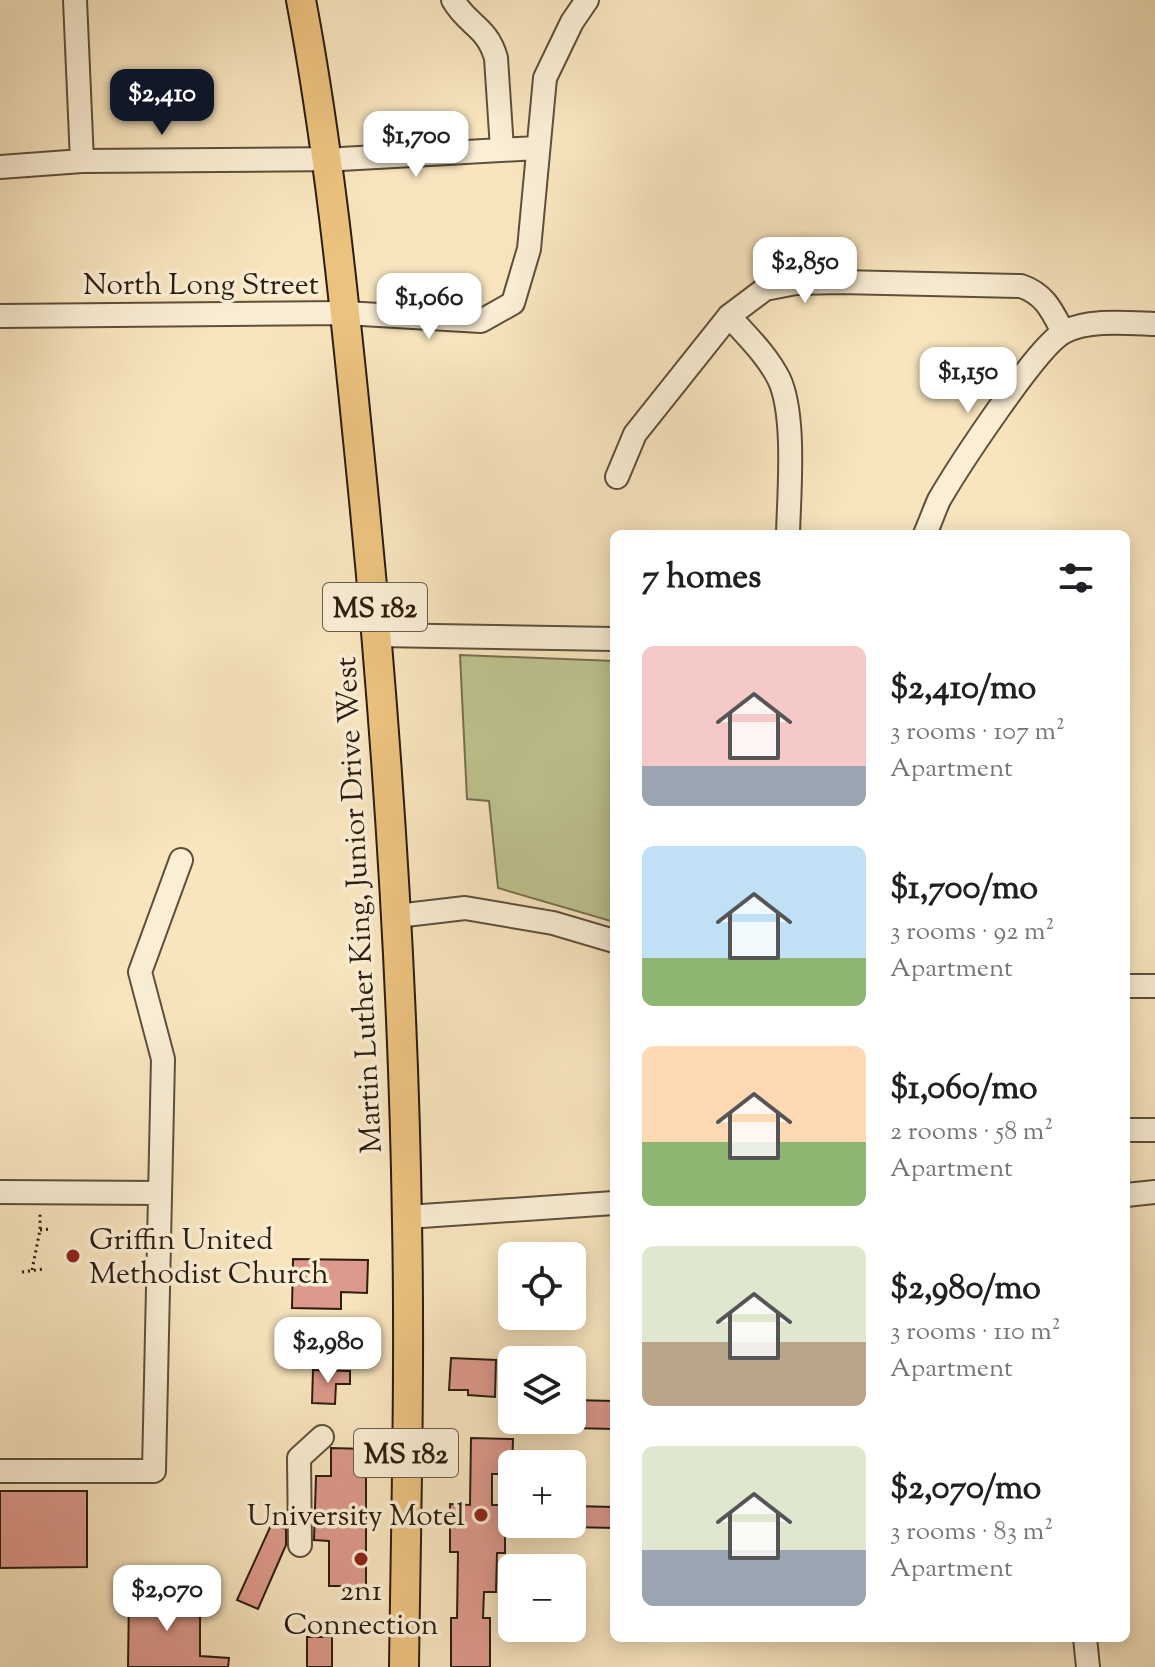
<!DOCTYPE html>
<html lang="en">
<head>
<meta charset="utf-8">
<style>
  :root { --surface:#fff; --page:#f2f2f2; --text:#202124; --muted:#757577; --accent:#111827 }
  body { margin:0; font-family:"Sorts Mill Goudy",serif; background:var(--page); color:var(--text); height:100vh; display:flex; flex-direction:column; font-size:30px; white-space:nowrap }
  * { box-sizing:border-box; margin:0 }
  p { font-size:26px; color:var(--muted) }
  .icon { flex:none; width:44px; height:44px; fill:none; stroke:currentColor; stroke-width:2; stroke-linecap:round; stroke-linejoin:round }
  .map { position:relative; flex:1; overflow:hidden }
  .details { position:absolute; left:610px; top:530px; width:520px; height:1112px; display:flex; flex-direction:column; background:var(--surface); border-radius:12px; box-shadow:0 4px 20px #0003 }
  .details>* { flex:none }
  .tools { position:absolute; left:498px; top:1242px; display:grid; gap:16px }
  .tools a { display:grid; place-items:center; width:88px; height:88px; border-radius:12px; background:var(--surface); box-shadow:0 4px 20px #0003; font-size:40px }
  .price { position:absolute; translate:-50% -68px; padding:0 18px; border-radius:16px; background:#fff; color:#222; font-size:26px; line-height:52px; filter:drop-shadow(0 2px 4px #0008) }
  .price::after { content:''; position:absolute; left:50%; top:48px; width:24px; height:18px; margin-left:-12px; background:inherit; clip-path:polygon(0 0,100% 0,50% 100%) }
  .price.selected { background:var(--accent); color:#fff }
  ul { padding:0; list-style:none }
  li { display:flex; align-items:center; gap:24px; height:200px; padding:0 32px }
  li span { display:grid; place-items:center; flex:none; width:224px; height:160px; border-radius:12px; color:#555 }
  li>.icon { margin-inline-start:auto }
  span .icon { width:96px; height:96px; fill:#fffc; stroke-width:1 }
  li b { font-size:34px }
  h2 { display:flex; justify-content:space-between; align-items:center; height:96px; padding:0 32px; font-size:34px }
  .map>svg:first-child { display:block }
  .green { fill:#bfc490; stroke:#767050; stroke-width:2 }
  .building { fill:#dd998b; stroke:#2c1d0f; stroke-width:2 }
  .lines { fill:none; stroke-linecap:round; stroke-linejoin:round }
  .minor-casing { stroke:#5f4f3b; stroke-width:26 }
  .major-casing { stroke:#2c1d0f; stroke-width:32 }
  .path { stroke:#2c1d0f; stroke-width:3; stroke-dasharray:2 4; stroke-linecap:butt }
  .minor { stroke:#faeed5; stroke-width:22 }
  .major { stroke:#ecc27f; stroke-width:28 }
  .poi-dot { fill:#8f2418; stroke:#faeed5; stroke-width:3 }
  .labels { text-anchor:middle; stroke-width:7; stroke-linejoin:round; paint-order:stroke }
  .shield { fill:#faeed5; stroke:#6a5c4a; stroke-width:2 }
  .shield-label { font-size:28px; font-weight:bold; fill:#2c1d0f }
  .street-label { font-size:30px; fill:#2c1d0f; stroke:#faeed5 }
  .poi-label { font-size:30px; fill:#2c1d0f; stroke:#faeed5; text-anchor:start }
</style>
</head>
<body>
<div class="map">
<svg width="1155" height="1667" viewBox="0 0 1155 1667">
  <rect width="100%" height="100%" fill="#f8e5be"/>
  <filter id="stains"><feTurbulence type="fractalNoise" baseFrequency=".0025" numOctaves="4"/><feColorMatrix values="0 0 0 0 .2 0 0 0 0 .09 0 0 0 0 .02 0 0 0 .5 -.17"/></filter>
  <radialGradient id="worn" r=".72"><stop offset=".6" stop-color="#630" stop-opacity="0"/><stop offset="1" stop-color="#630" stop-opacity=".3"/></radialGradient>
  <!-- green -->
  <path class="green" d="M460,655l154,6v261l-116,-34 -9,-87 -22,-2z"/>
  <!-- building -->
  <path class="building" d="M293,1259l75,1 -1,33 -26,-1v17l-49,-1z
    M451,1358l45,2 -1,37 -27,-2v-5h-19z
    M313,1370l37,1v13h-14l-1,20 -23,-1z
    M572,1400l42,1v28l-42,-1z
    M471,1438l42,1 -1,35h-20v31h20v21h-7v27h-8l-1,39h-12l-1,26h7v49h-39v-49h6l1,-66h-8v-48l20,1z
    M331,1448l35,1v149l-17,-1v-11h-20v-45l-15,-1 2,-64h15z
    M0,1491h87v76l-87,1z
    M572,1506l42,1v21l-42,-1z
    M272,1523l14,6v16l-28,64 -21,-9z
    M129,1595h71v61l29,2 -1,9h-100z
    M307,1637h25v30h-25z"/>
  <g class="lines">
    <!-- minor casing -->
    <g class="minor-casing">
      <path id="minor" d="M75,0l7,161
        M453,0c14,25 34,26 43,58l6,91
        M0,167l82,-6 259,-2 196,-11
        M0,316l345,-3 136,8 32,-18 16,-54 16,-171 27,-56 15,-22
        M729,316c18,20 38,39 50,63 17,36 10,115 9,155
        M617,477l18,-43 94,-118 36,-27 31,-6 44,-1 181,4c24,8 31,25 42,46
        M925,534c5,-11 9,-23 14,-34 18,-31 98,-154 125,-168 24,-13 64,-9 91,-8
        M378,635l236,4
        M397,916l68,-8 88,15 61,18
        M1126,986h29
        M1126,1130h29
        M0,1192l159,1
        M1126,1195l29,-3
        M407,1217l207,-14
        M0,1471h154l9,-412 -23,-87 41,-112
        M300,1545l-1,-87 23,-21
        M1085,1638l3,29"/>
    </g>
    <!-- major casing -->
    <g class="major-casing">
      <path id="major" d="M301,0c28,148 43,300 58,450 26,256 44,514 48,772 3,148 -1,297 -3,445"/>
    </g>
    <!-- path -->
    <path class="path" d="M40,1230l12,-1
      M32,1270l8,-40v-19
      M22,1272l22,-3"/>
    <!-- minor -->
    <use href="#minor" class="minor"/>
    <!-- major -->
    <use href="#major" class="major"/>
  </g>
  <!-- markers -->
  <g class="poi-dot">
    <circle cx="73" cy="1256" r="8"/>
    <circle cx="481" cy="1515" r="8"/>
    <circle cx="361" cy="1559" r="8"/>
  </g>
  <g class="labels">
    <!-- shield labels -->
    <g class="shield">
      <rect x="323" y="583" width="104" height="48" rx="6"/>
      <rect x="354" y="1429" width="104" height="48" rx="6"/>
    </g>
    <g class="shield-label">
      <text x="375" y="617">MS 182</text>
      <text x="406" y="1463">MS 182</text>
    </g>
    <!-- street labels -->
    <g class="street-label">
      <text x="201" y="294">North Long Street</text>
      <text transform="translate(358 905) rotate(-93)" y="10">Martin Luther King, Junior Drive West</text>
    </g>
    <!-- poi labels -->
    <g class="poi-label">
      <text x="89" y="1249">Griffin United<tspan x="89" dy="34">Methodist Church</tspan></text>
      <text x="465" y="1525" text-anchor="end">University Motel</text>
      <text x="361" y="1600" text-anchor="middle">2n1<tspan x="361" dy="34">Connection</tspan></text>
    </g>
  </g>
  <rect width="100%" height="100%" filter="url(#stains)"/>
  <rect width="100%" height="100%" fill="url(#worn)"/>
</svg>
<div class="tools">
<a><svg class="icon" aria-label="locate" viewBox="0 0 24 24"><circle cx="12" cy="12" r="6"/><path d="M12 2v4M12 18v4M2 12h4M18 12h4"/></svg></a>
<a><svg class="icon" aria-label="layers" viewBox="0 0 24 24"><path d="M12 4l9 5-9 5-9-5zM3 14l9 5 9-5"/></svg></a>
<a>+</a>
<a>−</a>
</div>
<b class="price selected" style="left:162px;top:137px">$2,410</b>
<b class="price" style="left:416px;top:179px">$1,700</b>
<b class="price" style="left:805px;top:305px">$2,850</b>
<b class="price" style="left:429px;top:341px">$1,060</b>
<b class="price" style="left:968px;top:415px">$1,150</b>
<b class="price" style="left:328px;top:1385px">$2,980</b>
<b class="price" style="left:167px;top:1633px">$2,070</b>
<section class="details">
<h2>7 homes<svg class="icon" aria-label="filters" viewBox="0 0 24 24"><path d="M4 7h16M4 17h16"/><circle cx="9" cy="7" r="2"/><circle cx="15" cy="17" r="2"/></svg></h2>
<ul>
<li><span style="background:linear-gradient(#f6c9c9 75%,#9aa5b1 0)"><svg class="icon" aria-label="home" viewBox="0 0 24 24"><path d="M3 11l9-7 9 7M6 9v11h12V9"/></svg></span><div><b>$2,410/mo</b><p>3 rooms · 107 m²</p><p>Apartment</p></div></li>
<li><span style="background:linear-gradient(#bfe0f5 70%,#8fb573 0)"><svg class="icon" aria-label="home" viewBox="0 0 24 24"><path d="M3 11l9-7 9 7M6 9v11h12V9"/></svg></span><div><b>$1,700/mo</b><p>3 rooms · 92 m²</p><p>Apartment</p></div></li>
<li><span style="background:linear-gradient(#ffd9b3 60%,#8fb573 0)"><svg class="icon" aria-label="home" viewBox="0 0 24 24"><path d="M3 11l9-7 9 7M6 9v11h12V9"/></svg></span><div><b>$1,060/mo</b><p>2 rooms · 58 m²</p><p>Apartment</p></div></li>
<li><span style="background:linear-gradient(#dfe7d0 60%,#b9a48a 0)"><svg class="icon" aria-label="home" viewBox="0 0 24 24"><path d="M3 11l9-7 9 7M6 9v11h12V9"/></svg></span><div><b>$2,980/mo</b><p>3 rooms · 110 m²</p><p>Apartment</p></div></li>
<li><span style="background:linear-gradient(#dfe7d0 65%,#9aa5b1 0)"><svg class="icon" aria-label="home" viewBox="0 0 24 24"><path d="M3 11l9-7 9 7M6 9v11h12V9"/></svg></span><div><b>$2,070/mo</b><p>3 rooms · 83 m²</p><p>Apartment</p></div></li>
</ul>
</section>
</div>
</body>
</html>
